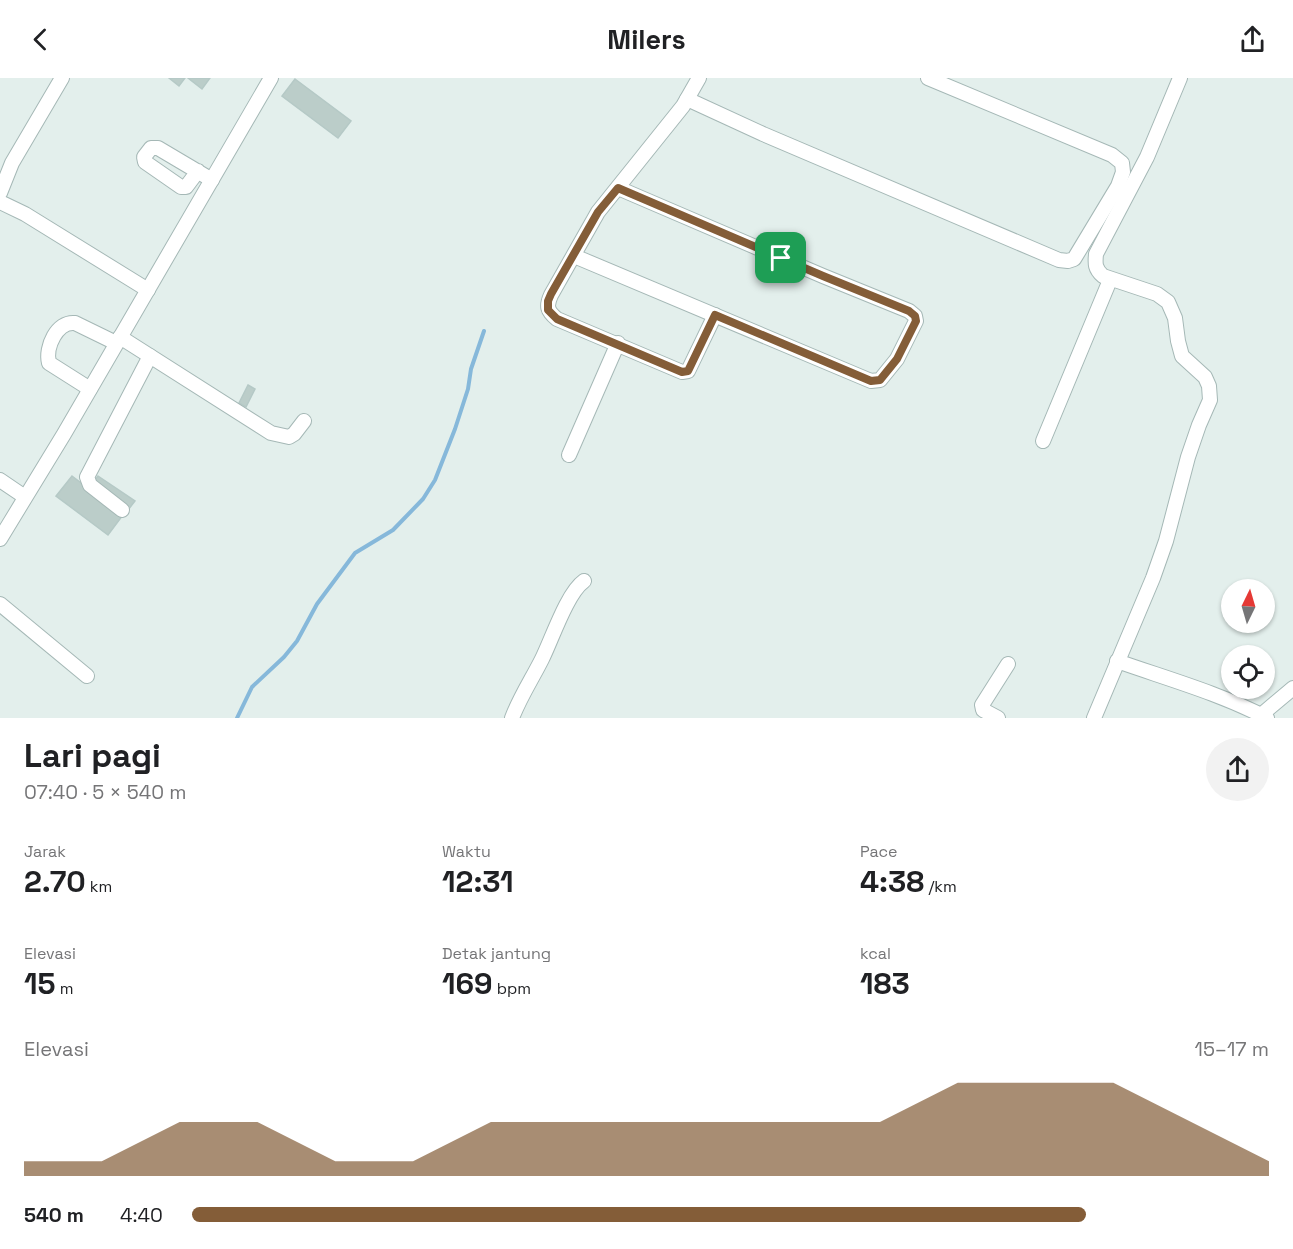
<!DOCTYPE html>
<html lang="id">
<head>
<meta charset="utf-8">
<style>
  body { margin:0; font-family:"Space Grotesk",sans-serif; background:#f2f2f2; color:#202124; height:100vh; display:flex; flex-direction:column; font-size:22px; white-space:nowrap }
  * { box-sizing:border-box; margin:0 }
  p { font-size:20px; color:#757577 }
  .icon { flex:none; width:33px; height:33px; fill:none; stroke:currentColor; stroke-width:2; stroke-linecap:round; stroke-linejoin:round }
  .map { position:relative; height:640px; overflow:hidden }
  .sheet { display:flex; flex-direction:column; background:#fff; flex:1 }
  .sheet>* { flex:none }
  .needle { width:39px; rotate:5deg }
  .buttons { position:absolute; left:1221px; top:501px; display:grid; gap:12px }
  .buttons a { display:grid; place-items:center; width:54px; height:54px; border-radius:50%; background:#fff; box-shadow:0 2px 4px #0004; font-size:30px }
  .pin { position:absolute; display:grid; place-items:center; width:51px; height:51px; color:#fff; margin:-26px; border-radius:12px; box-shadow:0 3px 9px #0006 }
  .round { display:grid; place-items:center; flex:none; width:63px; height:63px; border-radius:32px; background:#f2f2f2 }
  .overview { display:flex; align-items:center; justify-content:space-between; height:102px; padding:0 24px }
  h1 { font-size:33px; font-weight:700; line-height:45px }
  .stats { display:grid; grid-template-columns:repeat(3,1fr); gap:9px; height:102px; padding:6px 24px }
  .stats div { display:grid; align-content:center }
  .stats b { font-size:30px; font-weight:700 }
  .stats small { font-size:16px; font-weight:400 }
  .stats p { font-size:16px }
  .chart { height:168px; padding:12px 24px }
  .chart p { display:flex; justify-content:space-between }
  .chart svg { width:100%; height:108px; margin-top:6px; fill:#845d38; opacity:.7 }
  ul { padding:0 24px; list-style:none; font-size:20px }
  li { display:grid; grid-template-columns:96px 72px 1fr; align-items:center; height:45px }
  li i { height:15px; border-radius:8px; background:#845d38 }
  header { display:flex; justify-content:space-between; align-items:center; height:78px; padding:0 24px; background:#fff; font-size:27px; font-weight:700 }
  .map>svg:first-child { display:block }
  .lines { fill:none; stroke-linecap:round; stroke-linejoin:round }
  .stream { stroke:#86b8da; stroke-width:4 }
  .building { fill:#bbcdc9; stroke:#b5c9c6; stroke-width:1.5 }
  .minor-casing { stroke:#a5b8b6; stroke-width:16 }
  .minor { stroke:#fff; stroke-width:14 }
  .route-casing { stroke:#fff; stroke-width:12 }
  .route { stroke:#845d38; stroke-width:8 }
</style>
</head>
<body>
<header><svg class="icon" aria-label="back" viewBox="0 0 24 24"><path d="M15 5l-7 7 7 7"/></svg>Milers<svg class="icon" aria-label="share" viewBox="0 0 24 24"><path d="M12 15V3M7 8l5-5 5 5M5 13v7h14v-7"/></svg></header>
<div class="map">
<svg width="1293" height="640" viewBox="0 0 1293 640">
  <rect width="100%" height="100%" fill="#e3efec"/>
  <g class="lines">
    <polyline class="stream" points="237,640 252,609 284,579 297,563 317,526 355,475 393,452 423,421 435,402 455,351 468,311 471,291 484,253"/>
  </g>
  <g class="building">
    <polygon points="169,0 185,0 179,8"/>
    <polygon points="188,0 210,0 202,11"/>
    <polygon points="295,1 351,43 338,60 282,18"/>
    <polygon points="248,307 255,311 246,329 239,325"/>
    <polygon points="72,398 123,437 108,457 56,418"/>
    <polygon points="98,398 135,423 128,432 92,406"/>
  </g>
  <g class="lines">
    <g class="minor-casing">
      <g id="minor">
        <path d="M 699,0 L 683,28 L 598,134 L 551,217 C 546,228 547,233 557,241 L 682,294 L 688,293 L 689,291 L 715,237"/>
        <polyline points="687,21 763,56 1059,182 1068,183 1074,181 1118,108 1123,94 1122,85 1112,77 928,0"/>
        <polyline points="198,93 186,109 181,109 145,84 144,79 151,70 158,70 212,102"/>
        <polyline points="0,115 12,85 62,0"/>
        <polyline points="0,124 25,136 148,212"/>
        <polyline points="574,178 871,303 880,302 897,281 916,243 915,238 909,233 823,198 618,110"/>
        <polyline points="120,259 271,355 289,359 294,356 304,343"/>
        <path d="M 90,311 L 49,285 C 45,269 57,243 75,245 L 116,265"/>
        <polyline points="1043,363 1110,202"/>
        <polyline points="569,377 618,265"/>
        <polyline points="0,402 25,419"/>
        <polyline points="122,432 90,407 87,399 150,278"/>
        <polyline points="0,461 64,356 271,0"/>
        <polyline points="0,526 87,598"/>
        <path d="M 1117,583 C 1168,601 1219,615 1267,640"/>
        <polyline points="1261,637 1293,610"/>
        <path d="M 512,640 C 520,619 532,601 542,581 C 552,561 567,515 584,503"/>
        <polyline points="998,640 983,632 982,627 1008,586"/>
        <path d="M 1094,640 L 1153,500 L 1166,463 L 1188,379 L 1199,347 L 1210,322 L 1209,308 L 1205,299 L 1182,278 L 1178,263 L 1175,240 L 1168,224 L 1157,216 L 1103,198 C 1095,191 1095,186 1096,176 L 1147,79 L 1180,0"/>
      </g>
    </g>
    <use href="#minor" class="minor"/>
  </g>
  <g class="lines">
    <g class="route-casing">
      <polygon id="route" points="618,110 823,198 909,233 915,238 916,243 897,281 880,302 871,303 715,237 689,291 688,293 682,294 557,241 548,232 548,223 551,216 598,134"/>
    </g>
    <use href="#route" class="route"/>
  </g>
</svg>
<div class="buttons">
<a><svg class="needle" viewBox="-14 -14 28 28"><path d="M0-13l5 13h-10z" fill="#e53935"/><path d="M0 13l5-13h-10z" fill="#757577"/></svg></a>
<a><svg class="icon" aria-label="locate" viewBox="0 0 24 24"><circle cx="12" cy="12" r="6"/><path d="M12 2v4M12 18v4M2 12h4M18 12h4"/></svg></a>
</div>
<div class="pin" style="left:781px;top:180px;background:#1e9e55"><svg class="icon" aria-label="arrive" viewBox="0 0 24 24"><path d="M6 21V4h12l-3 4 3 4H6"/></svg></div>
</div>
<section class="sheet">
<div class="overview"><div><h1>Lari pagi</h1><p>07:40 · 5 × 540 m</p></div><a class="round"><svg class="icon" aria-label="share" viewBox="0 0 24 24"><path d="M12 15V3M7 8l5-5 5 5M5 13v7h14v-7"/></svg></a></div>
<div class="stats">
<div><p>Jarak</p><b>2.70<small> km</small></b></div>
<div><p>Waktu</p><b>12:31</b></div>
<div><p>Pace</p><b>4:38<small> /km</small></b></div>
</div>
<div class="stats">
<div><p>Elevasi</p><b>15<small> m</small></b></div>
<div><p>Detak jantung</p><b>169<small> bpm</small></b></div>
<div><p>kcal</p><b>183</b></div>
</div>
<div class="chart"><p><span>Elevasi</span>15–17 m</p>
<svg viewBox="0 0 160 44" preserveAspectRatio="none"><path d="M0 44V38L10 38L20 22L30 22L40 38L50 38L60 22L70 22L80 22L90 22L100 22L110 22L120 6L130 6L140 6L150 22L160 38V44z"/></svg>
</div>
<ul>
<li><b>540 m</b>4:40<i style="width:83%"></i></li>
</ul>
</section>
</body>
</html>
